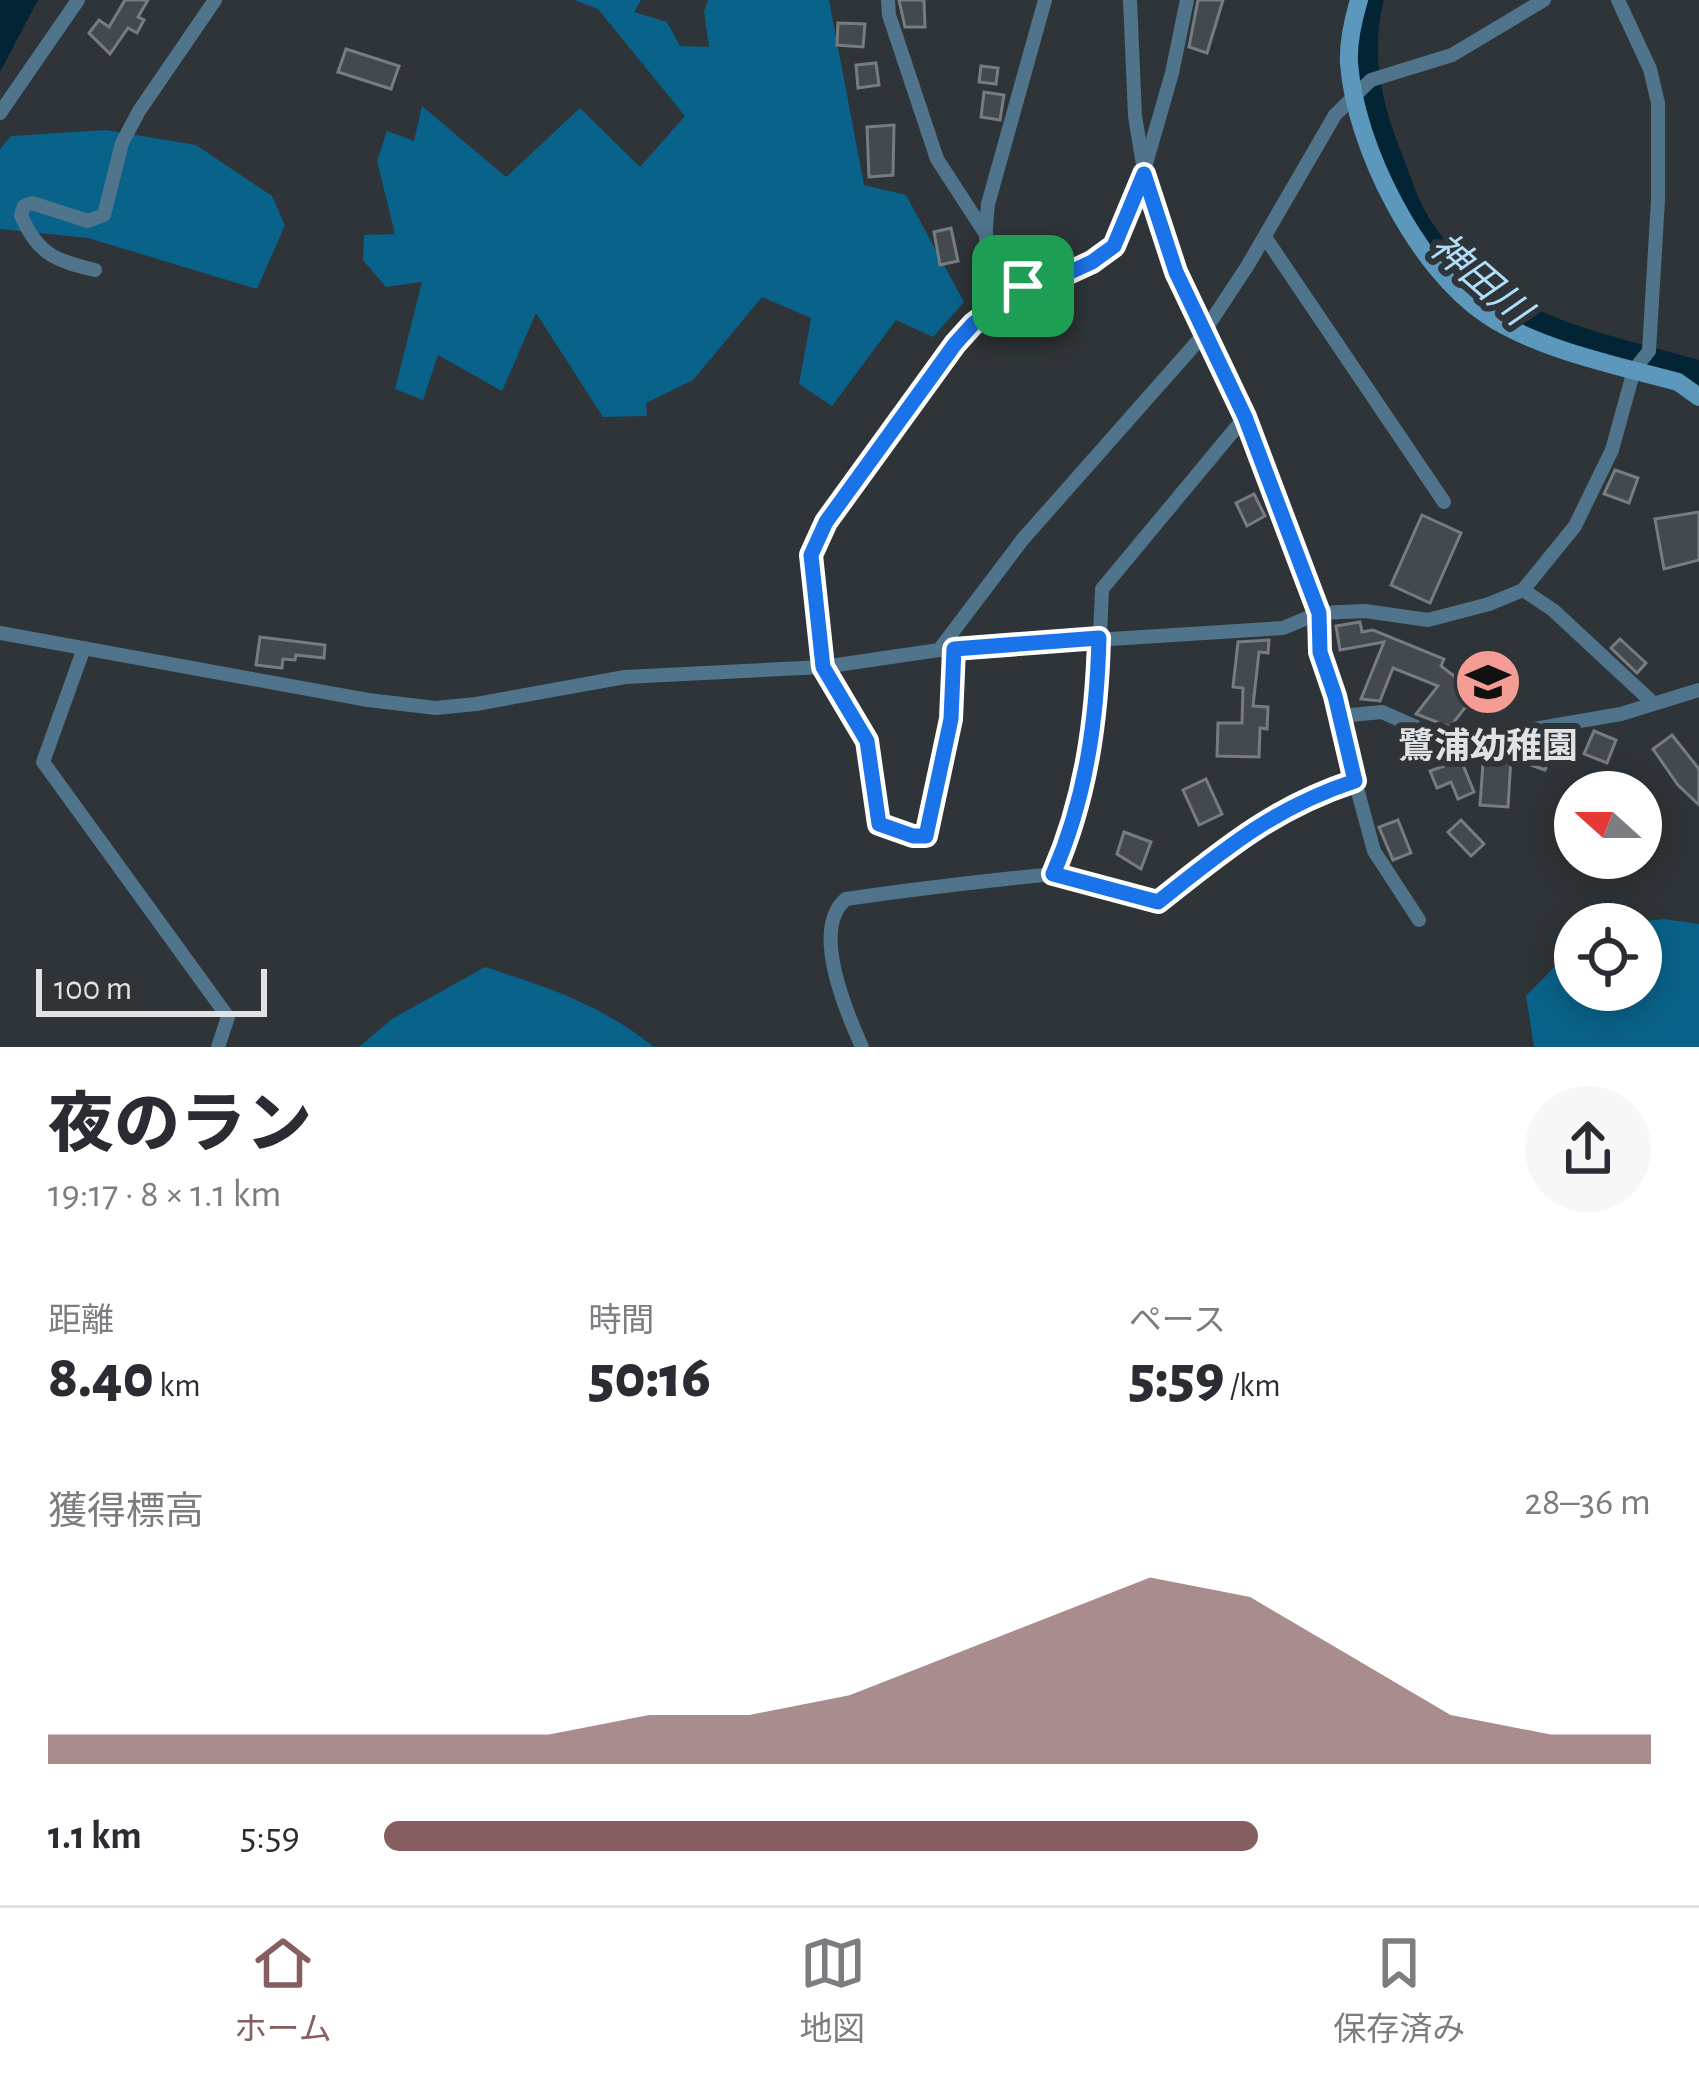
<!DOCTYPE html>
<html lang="ja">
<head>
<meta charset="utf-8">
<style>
  body { margin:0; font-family:"Alegreya Sans","Noto Sans JP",sans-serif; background:#f7f7f7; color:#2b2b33; height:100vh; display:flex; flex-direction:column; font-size:45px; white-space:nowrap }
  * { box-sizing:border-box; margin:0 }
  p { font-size:39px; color:#7c7c81 }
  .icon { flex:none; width:66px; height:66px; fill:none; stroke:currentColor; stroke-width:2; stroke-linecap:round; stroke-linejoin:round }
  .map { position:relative; height:1047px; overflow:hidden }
  .sheet { display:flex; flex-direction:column; background:#fff; flex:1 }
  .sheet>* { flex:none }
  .needle { width:78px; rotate:291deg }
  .fabs { position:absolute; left:1554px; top:771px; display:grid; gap:24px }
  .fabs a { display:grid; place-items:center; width:108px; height:108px; border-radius:50%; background:#fff; box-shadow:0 6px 30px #0003; font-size:60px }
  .scale { position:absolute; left:36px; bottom:30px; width:231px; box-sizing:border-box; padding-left:12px; border:6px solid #dfe3e5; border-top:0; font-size:33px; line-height:42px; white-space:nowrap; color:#dfe3e5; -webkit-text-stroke:9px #2f3438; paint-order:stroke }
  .pin { position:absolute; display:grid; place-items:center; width:102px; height:102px; color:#fff; margin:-51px; border-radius:24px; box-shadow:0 6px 18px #0006 }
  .round { display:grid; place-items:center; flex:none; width:126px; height:126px; border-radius:63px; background:#f7f7f7 }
  .overview { display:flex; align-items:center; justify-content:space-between; height:204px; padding:0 48px }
  h1 { font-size:66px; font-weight:800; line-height:90px }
  .figures { display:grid; grid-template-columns:repeat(3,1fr); gap:18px; height:204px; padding:12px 48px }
  .figures div { display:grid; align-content:center }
  .figures b { font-size:60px; font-weight:800 }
  .figures small { font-size:33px; font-weight:400 }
  .figures p { font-size:33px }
  .chart { height:336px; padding:24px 48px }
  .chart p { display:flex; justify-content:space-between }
  .chart svg { width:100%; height:216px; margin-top:12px; fill:#865e5f; opacity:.7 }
  ul { padding:0 48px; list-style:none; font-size:39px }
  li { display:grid; grid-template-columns:192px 144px 1fr; align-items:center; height:90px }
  li i { height:30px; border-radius:15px; background:#865e5f }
  .tab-bar { display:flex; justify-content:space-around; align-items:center; height:168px; border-top:3px solid #e1e1e2; background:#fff; font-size:33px; color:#7c7c81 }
  .tab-bar a { display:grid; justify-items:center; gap:6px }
  .tab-bar .on { color:#865e5f }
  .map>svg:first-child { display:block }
  .forest { fill:#096289 }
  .water { fill:#032434 }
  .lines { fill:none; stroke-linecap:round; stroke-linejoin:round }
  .river { stroke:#032434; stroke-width:27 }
  .building { fill:#43494d; stroke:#767c80; stroke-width:3 }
  .street { stroke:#4f748b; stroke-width:14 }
  .secondary { stroke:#5b98bc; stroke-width:18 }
  .route-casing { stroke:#fff; stroke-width:24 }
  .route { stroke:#1a73e8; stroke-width:15 }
  .labels { text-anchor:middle; stroke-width:12; stroke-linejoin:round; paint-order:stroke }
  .poi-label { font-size:36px; font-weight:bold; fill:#dfe3e5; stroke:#2f3438 }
  .water-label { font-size:39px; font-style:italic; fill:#b0ddf9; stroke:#2f3438 }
</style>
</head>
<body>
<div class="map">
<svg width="1699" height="1047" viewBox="0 0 1699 1047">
  <rect width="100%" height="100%" fill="#2f3438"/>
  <g class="forest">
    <polygon points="574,0 641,0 634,12 667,22 680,46 709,47 704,11 708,0 829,0 864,185 906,195 964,302 933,337 896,320 832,406 799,384 811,318 762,297 693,380 646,403 647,416 603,417 536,313 502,391 438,355 423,400 395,389 422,282 386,287 363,260 364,235 395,234 377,161 387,131 414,141 422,106 506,177 580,108 640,167 685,116 598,9"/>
    <polygon points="106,130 196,145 272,196 285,225 257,289 88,238 0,229 0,149 11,136"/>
    <polygon points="1664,919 1699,924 1699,1047 1534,1047 1526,996 1569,952 1575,948 1575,990 1641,990 1641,924 1616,924"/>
    <path d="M 485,967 C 550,988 600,1004 654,1047 L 359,1047 L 392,1019 Z"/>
  </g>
  <polygon class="water" points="0,0 38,0 0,72"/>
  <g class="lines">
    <path class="river" d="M 1370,0 C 1357,52 1367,103 1387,153 C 1397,178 1405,206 1420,229 C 1487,328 1592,344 1699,374"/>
  </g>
  <g class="building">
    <polygon points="125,0 148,0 138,17 144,20 137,33 128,28 110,54 89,33 99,20 109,27"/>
    <polygon points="899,0 924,0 925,27 905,27"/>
    <polygon points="1198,0 1223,0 1207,53 1189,47"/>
    <polygon points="838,23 865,24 863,47 837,45"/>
    <polygon points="346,49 399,66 391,89 338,72"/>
    <polygon points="876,63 879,85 858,88 856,65"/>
    <polygon points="981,66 998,68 996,84 979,82"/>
    <polygon points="984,92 1004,95 1000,120 981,117"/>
    <polygon points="894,125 893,175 869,177 867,127"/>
    <polygon points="951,228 958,261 940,265 934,232"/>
    <polygon points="1615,470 1638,478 1629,503 1604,494"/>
    <polygon points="1254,494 1265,516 1247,526 1236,503"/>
    <polygon points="1699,512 1699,560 1664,569 1655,519"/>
    <polygon points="1422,515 1461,533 1430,603 1391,585"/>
    <polygon points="1360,622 1362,632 1373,630 1444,659 1441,666 1467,686 1462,692 1471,700 1450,727 1416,714 1438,686 1393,668 1380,701 1361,699 1384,642 1340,650 1336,626"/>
    <polygon points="260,637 325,645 324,658 296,655 295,660 283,659 282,668 256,665"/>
    <polygon points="1620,639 1646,663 1637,673 1611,648"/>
    <polygon points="1269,640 1268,653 1259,652 1253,706 1268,707 1267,729 1260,728 1259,757 1217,756 1218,723 1242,723 1243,688 1233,687 1238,642"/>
    <polygon points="1594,731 1616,740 1607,763 1584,754"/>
    <polygon points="1672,735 1699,769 1699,805 1678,785 1653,749"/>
    <polygon points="1484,749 1532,750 1550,756 1545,770 1511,758 1508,807 1480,805"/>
    <polygon points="1461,760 1474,792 1458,799 1451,782 1437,788 1430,771"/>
    <polygon points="1206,779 1222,814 1199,825 1183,790"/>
    <polygon points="1398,820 1411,853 1393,860 1379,827"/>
    <polygon points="1461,820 1484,844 1471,856 1448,832"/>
    <polygon points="1124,832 1151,842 1141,869 1117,854"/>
  </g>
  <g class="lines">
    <g class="street">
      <polyline points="888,0 889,15 937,159 985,233"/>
      <path d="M 1045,0 L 988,204 C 983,251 984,264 1027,288 L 1092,262 L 1114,246 L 1143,174 L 1172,73 L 1187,0"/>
      <polyline points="1130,0 1135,116 1148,195 1176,272 1245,417 1319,613 1320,652 1374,851 1419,920"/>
      <polyline points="0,113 78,0"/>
      <polyline points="1265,237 1444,502"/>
      <path d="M 95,270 C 56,261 37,254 21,215 L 24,206 L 32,203 L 88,221 L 104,215 L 122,143 L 139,111 L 215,0"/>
      <polyline points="1523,590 1553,610 1652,702"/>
      <polyline points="0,633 368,700 436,708 476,704 625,677 823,667 939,650 1283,628 1319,613 1365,611 1428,620 1489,604 1523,590 1575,526 1612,450 1634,370 1649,351 1658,200 1658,103 1650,69 1618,0"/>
      <polyline points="84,648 43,762 228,1017 218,1047"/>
      <polyline points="954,649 951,719 926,836 913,836 879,824 867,741 823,667 811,555 826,522 955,344 973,324 1023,286"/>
      <polyline points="939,650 1023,539 1198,341 1248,265 1335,115 1371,80 1452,55 1544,0"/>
      <polyline points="1340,716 1382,712 1441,738 1476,739 1621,714 1699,690"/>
      <path d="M 1053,874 L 1144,901 L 1158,902 C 1225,849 1274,808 1355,780"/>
      <path d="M 862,1047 C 844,1007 811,928 846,899 C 915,889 984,881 1053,874 L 1081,795 L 1097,704 L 1102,589 L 1245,417"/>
    </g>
    <path class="secondary" d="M 1359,0 C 1353,20 1348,43 1349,63 C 1355,146 1417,269 1487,315 C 1537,349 1619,366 1678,382 L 1699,397"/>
  </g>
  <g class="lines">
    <g class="route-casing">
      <path id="route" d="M 1144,174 L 1176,272 L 1245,417 L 1319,613 L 1320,652 L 1335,696 L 1355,781 C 1273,808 1225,849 1158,902 L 1053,874 C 1086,799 1097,719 1099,638 L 954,649 L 951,719 L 926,836 L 913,836 L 879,824 L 867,741 L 823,667 L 811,555 L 826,522 L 955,344 L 973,324 L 1023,286 L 1040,286 L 1092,262 L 1114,246 Z"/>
    </g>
    <use href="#route" class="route"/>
  </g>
  <defs>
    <g id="school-disc" transform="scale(3.45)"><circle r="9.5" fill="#f59c94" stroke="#2f3438"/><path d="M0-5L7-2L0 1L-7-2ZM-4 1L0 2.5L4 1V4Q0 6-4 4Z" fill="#111"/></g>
  </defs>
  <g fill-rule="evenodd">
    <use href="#school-disc" x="1488" y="682"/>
  </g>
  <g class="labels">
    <g class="poi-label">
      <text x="1488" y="758">鷺浦幼稚園</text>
    </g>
    <g class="water-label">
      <text transform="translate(1481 278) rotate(41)" y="14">神田川</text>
    </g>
  </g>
</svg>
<div class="fabs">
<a><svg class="needle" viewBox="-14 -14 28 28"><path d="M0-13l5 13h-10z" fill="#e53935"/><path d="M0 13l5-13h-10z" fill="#7c7c81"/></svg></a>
<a><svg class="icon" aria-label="locate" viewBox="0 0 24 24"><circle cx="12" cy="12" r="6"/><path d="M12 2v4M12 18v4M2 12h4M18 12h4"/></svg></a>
</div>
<div class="scale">100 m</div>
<div class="pin" style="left:1023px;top:286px;background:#1e9e55"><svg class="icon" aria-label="arrive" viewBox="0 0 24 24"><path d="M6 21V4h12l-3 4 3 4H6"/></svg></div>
</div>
<section class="sheet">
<div class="overview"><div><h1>夜のラン</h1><p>19:17 · 8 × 1.1 km</p></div><a class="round"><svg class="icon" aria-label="share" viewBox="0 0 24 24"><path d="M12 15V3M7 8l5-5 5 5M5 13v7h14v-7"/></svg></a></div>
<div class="figures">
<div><p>距離</p><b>8.40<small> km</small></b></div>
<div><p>時間</p><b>50:16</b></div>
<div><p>ペース</p><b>5:59<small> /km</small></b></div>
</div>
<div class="chart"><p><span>獲得標高</span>28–36 m</p>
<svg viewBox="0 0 160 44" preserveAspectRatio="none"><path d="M0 44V38L10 38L20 38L30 38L40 38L50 38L60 34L70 34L80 30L90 22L100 14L110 6L120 10L130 22L140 34L150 38L160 38V44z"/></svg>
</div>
<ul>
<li><b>1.1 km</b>5:59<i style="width:69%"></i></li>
</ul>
</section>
<nav class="tab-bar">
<a class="on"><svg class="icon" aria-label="home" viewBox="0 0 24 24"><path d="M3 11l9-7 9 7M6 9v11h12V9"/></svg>ホーム</a>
<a><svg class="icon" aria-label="map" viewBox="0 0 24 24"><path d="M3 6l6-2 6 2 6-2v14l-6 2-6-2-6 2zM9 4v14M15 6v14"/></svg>地図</a>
<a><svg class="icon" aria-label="saved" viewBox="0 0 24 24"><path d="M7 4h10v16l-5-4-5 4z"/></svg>保存済み</a>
</nav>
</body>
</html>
